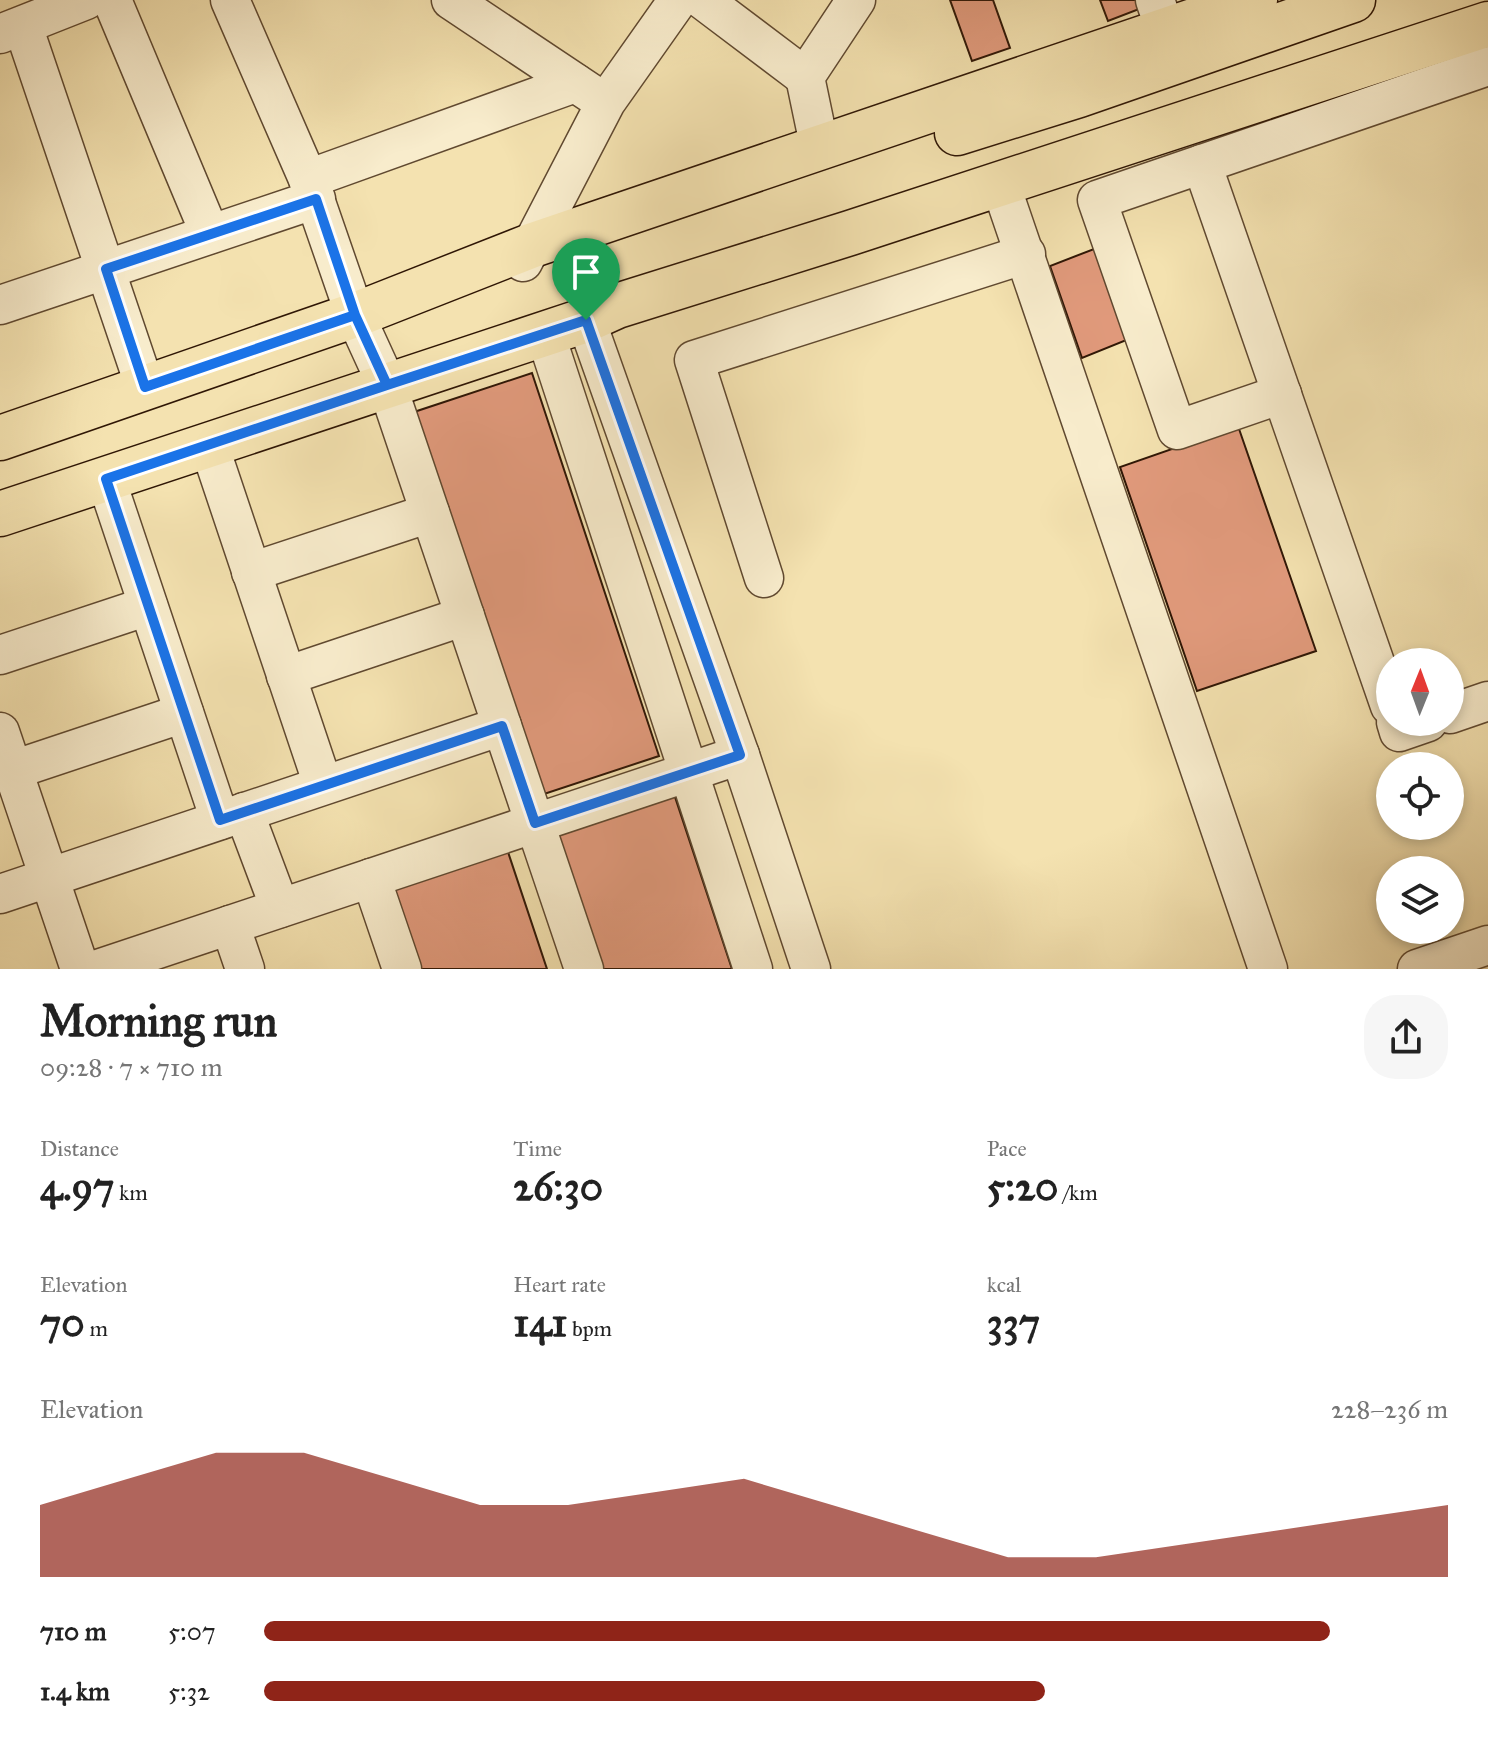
<!DOCTYPE html>
<html lang="en">
<head>
<meta charset="utf-8">
<style>
  body { margin:0; font-family:"IM FELL Great Primer",serif; background:#f6f6f6; color:#222; height:100vh; display:flex; flex-direction:column; font-size:30px; white-space:nowrap }
  * { box-sizing:border-box; margin:0 }
  p { font-size:26px; color:#767676 }
  .icon { flex:none; width:44px; height:44px; fill:none; stroke:currentColor; stroke-width:2; stroke-linecap:round; stroke-linejoin:round }
  .map { position:relative; height:969px; overflow:hidden }
  .sheet { display:flex; flex-direction:column; background:#fff; flex:1 }
  .sheet>* { flex:none }
  .needle { width:52px; rotate:1deg }
  .fabs { position:absolute; left:1376px; top:648px; display:grid; gap:16px }
  .fabs a { display:grid; place-items:center; width:88px; height:88px; border-radius:50%; background:#fff; box-shadow:0 4px 12px #0003; font-size:40px }
  .pin { position:absolute; display:grid; place-items:center; width:68px; height:68px; color:#fff; margin:-82px -34px; border-radius:50% 50% 50% 0; rotate:-45deg; box-shadow:0 0 8px #0007 }
  .pin .icon { rotate:45deg }
  .round { display:grid; place-items:center; flex:none; width:84px; height:84px; border-radius:32px; background:#f6f6f6 }
  .overview { display:flex; align-items:center; justify-content:space-between; height:136px; padding:0 40px }
  h1 { font-size:44px; font-weight:800; line-height:60px }
  .metrics { display:grid; grid-template-columns:repeat(3,1fr); gap:12px; height:136px; padding:8px 40px }
  .metrics div { display:grid; align-content:center }
  .metrics b { font-size:40px; font-weight:800 }
  .metrics small { font-size:22px; font-weight:400 }
  .metrics p { font-size:22px }
  .chart { height:224px; padding:16px 40px }
  .chart p { display:flex; justify-content:space-between }
  .chart svg { width:100%; height:144px; margin-top:8px; fill:#8f2418; opacity:.7 }
  ul { padding:0 40px; list-style:none; font-size:26px }
  li { display:grid; grid-template-columns:128px 96px 1fr; align-items:center; height:60px }
  li i { height:20px; border-radius:10px; background:#8f2418 }
  .map>svg:first-child { display:block }
  .building { fill:#e19a7c; stroke:#2f1605; stroke-width:2 }
  .lines { fill:none; stroke-linecap:round; stroke-linejoin:round }
  .minor-casing { stroke:#604930; stroke-width:41 }
  .major-casing { stroke:#2f1605; stroke-width:47 }
  .minor { stroke:#f8eccc; stroke-width:38 }
  .major { stroke:#f4e2b0; stroke-width:44 }
  .route-casing { stroke:#fff; stroke-width:16 }
  .route { stroke:#1a73e8; stroke-width:10 }
</style>
</head>
<body>
<div class="map">
<svg width="1488" height="969" viewBox="0 0 1488 969">
  <rect width="100%" height="100%" fill="#f4e2b0"/>
  <filter id="stains"><feTurbulence type="fractalNoise" baseFrequency=".0025" numOctaves="4"/><feColorMatrix values="0 0 0 0 .2 0 0 0 0 .09 0 0 0 0 .02 0 0 0 .5 -.17"/></filter>
  <radialGradient id="worn" r=".72"><stop offset=".6" stop-color="#630" stop-opacity="0"/><stop offset="1" stop-color="#630" stop-opacity=".3"/></radialGradient>
  <g class="building">
    <polygon points="950,0 993,0 1010,48 972,61"/>
    <polygon points="1100,0 1144,0 1147,6 1108,21"/>
    <polygon points="1094,249 1129,339 1082,358 1050,266"/>
    <polygon points="532,373 659,756 535,797 408,414"/>
    <polygon points="1238,426 1316,651 1197,691 1120,467"/>
    <polygon points="672,788 732,969 594,969 548,828"/>
    <polygon points="506,846 547,969 410,969 382,886"/>
  </g>
  <g class="lines">
    <g class="minor-casing">
      <g id="minor">
        <polyline points="112,0 210,234"/>
        <polyline points="230,0 308,179 355,315 387,385 584,969"/>
        <polyline points="451,0 592,94"/>
        <polyline points="703,0 805,77"/>
        <polyline points="1155,0 1165,29"/>
        <polyline points="23,26 145,387"/>
        <polyline points="0,34 86,0"/>
        <polyline points="820,149 805,77 856,0"/>
        <polyline points="1202,164 1390,706"/>
        <polyline points="308,179 575,83"/>
        <polyline points="1000,183 1268,969"/>
        <polyline points="523,262 606,102 678,0"/>
        <polyline points="0,305 316,199"/>
        <polyline points="586,320 740,755 811,969"/>
        <polyline points="545,333 753,969"/>
        <polyline points="1282,394 1177,430 1097,200 1488,66"/>
        <polyline points="209,445 323,785"/>
        <polyline points="106,479 220,820"/>
        <polyline points="251,572 430,513"/>
        <polyline points="764,578 694,360 1026,254"/>
        <polyline points="0,655 148,606"/>
        <polyline points="286,676 465,616"/>
        <polyline points="1450,714 1488,701"/>
        <polyline points="1396,722 1399,732 1428,722"/>
        <polyline points="0,732 80,969"/>
        <polyline points="13,770 184,713"/>
        <polyline points="244,812 280,908"/>
        <polyline points="371,878 402,969"/>
        <polyline points="0,894 502,726"/>
        <polyline points="230,925 245,969"/>
        <polyline points="98,969 740,755"/>
        <polyline points="1417,969 1488,945"/>
      </g>
    </g>
    <g class="major-casing">
      <g id="major">
        <polyline points="957,133 1079,95 1353,0"/>
        <polyline points="0,438 355,315 533,245 1255,0"/>
        <polyline points="0,514 586,320 617,306 850,233 1488,24"/>
      </g>
    </g>
    <use href="#minor" class="minor"/>
    <use href="#major" class="major"/>
  </g>
  <g class="lines">
    <g class="route-casing">
      <polyline id="route" points="586,320 387,385 355,315 316,199 106,269 145,387 355,315 387,385 106,479 220,820 502,726 535,823 740,755 586,320"/>
    </g>
    <use href="#route" class="route"/>
  </g>
  <rect width="100%" height="100%" filter="url(#stains)"/>
  <rect width="100%" height="100%" fill="url(#worn)"/>
</svg>
<div class="fabs">
<a><svg class="needle" viewBox="-14 -14 28 28"><path d="M0-13l5 13h-10z" fill="#e53935"/><path d="M0 13l5-13h-10z" fill="#767676"/></svg></a>
<a><svg class="icon" aria-label="locate" viewBox="0 0 24 24"><circle cx="12" cy="12" r="6"/><path d="M12 2v4M12 18v4M2 12h4M18 12h4"/></svg></a>
<a><svg class="icon" aria-label="layers" viewBox="0 0 24 24"><path d="M12 4l9 5-9 5-9-5zM3 14l9 5 9-5"/></svg></a>
</div>
<div class="pin" style="left:586px;top:320px;background:#1e9e55"><svg class="icon" aria-label="arrive" viewBox="0 0 24 24"><path d="M6 21V4h12l-3 4 3 4H6"/></svg></div>
</div>
<section class="sheet">
<div class="overview"><div><h1>Morning run</h1><p>09:28 · 7 × 710 m</p></div><a class="round"><svg class="icon" aria-label="share" viewBox="0 0 24 24"><path d="M12 15V3M7 8l5-5 5 5M5 13v7h14v-7"/></svg></a></div>
<div class="metrics">
<div><p>Distance</p><b>4.97<small> km</small></b></div>
<div><p>Time</p><b>26:30</b></div>
<div><p>Pace</p><b>5:20<small> /km</small></b></div>
</div>
<div class="metrics">
<div><p>Elevation</p><b>70<small> m</small></b></div>
<div><p>Heart rate</p><b>141<small> bpm</small></b></div>
<div><p>kcal</p><b>337</b></div>
</div>
<div class="chart"><p><span>Elevation</span>228–236 m</p>
<svg viewBox="0 0 160 44" preserveAspectRatio="none"><path d="M0 44V22L10 14L20 6L30 6L40 14L50 22L60 22L70 18L80 14L90 22L100 30L110 38L120 38L130 34L140 30L150 26L160 22V44z"/></svg>
</div>
<ul>
<li><b>710 m</b>5:07<i style="width:90%"></i></li>
<li><b>1.4 km</b>5:32<i style="width:66%"></i></li>
</ul>
</section>
</body>
</html>
